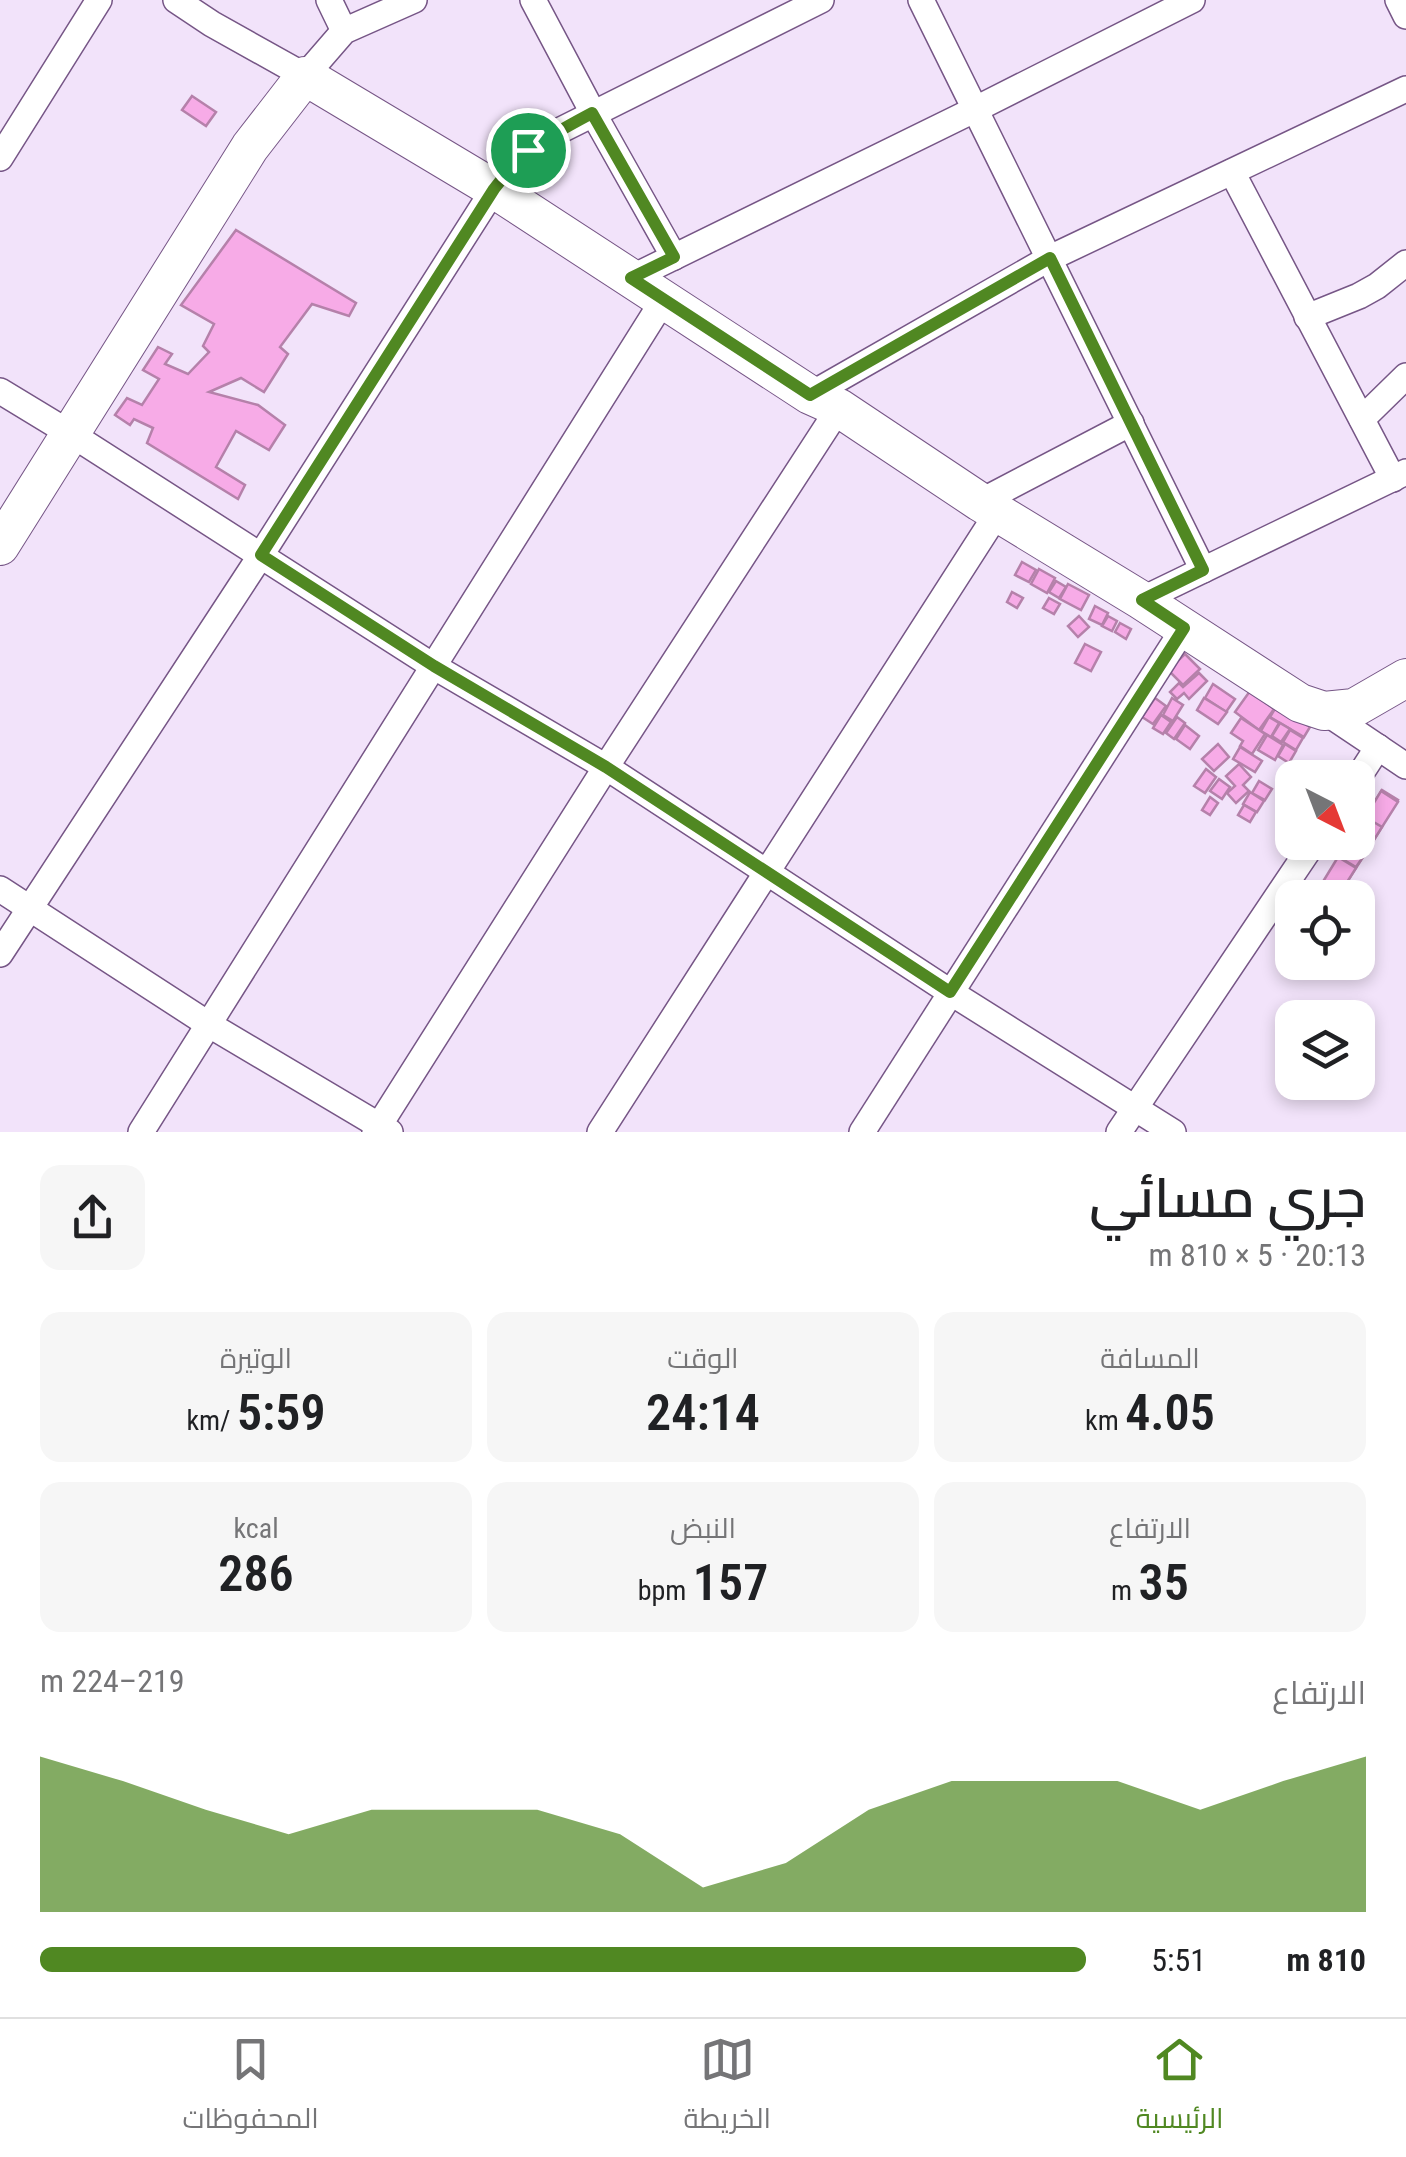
<!DOCTYPE html>
<html lang="ar">
<head>
<meta charset="utf-8">
<style>
  body { margin:0; font-family:"Roboto Condensed",Cairo,sans-serif; background:#f6f6f6; color:#202124; direction:rtl; height:100vh; display:flex; flex-direction:column; font-size:38px; white-space:nowrap }
  * { box-sizing:border-box; margin:0 }
  p { font-size:32px; color:#757577 }
  .icon { flex:none; width:55px; height:55px; fill:none; stroke:currentColor; stroke-width:2; stroke-linecap:round; stroke-linejoin:round }
  .map { position:relative; height:1132px; overflow:hidden; direction:ltr }
  .sheet { display:flex; flex-direction:column; background:#fff; flex:1 }
  .sheet>* { flex:none }
  .needle { width:65px; rotate:138deg }
  .buttons { position:absolute; left:1275px; top:760px; display:grid; gap:20px }
  .buttons a { display:grid; place-items:center; width:100px; height:100px; border-radius:20px; background:#fff; box-shadow:0 5px 15px #0003; font-size:50px }
  .pin { position:absolute; display:grid; place-items:center; width:85px; height:85px; color:#fff; margin:-42px; border:5px solid #fff; border-radius:50%; box-shadow:0 2px 10px #0007 }
  .round { display:grid; place-items:center; flex:none; width:105px; height:105px; border-radius:20px; background:#f6f6f6 }
  .head { display:flex; align-items:center; justify-content:space-between; height:170px; padding:0 40px }
  h1 { font-size:55px; font-weight:600; line-height:75px }
  .stats { display:grid; grid-template-columns:repeat(3,1fr); gap:15px; height:170px; padding:10px 40px }
  .stats div { display:grid; align-content:center; border-radius:20px; background:#f6f6f6; text-align:center }
  .stats b { font-size:50px; font-weight:600 }
  .stats small { font-size:28px; font-weight:400 }
  .stats p { font-size:28px }
  .chart { height:280px; padding:20px 40px }
  .chart p { display:flex; justify-content:space-between }
  .chart svg { width:100%; height:180px; margin-top:10px; fill:#508822; opacity:.7 }
  ul { padding:0 40px; list-style:none; font-size:32px }
  li { display:grid; grid-template-columns:160px 120px 1fr; align-items:center; height:75px }
  li i { height:25px; border-radius:12px; background:#508822 }
  .tab-bar { display:flex; justify-content:space-around; align-items:center; height:140px; border-top:2px solid #e0e0e0; background:#fff; font-size:28px; color:#757577 }
  .tab-bar a { display:grid; justify-items:center; gap:5px }
  .tab-bar .active { color:#508822 }
  .map>svg:first-child { display:block }
  .building { fill:#f7abe7; stroke:#b581aa; stroke-width:2.5 }
  .lines { fill:none; stroke-linecap:round; stroke-linejoin:round }
  .street-casing { stroke:#765686; stroke-width:28 }
  .secondary-casing { stroke:#765686; stroke-width:40 }
  .street { stroke:#fff; stroke-width:25 }
  .secondary { stroke:#fff; stroke-width:38 }
  .route-casing { stroke:#fff; stroke-width:20 }
  .route { stroke:#508822; stroke-width:12 }
</style>
</head>
<body>
<div class="map">
<svg width="1406" height="1132" viewBox="0 0 1406 1132">
  <rect width="100%" height="100%" fill="#f2e3fa"/>
  <g class="building">
    <polygon points="192,96 216,112 206,126 182,110"/>
    <polygon points="236,230 356,303 349,316 312,304 280,347 288,354 264,392 241,378 209,392 258,405 285,425 269,450 236,431 216,467 245,485 238,499 147,443 153,428 134,419 130,425 115,415 127,398 142,405 159,379 143,370 158,347 172,354 165,364 188,374 209,352 203,346 214,324 181,305"/>
    <polygon points="1022,562 1036,570 1029,582 1015,575"/>
    <polygon points="1039,569 1055,578 1047,593 1031,584"/>
    <polygon points="1056,581 1066,587 1059,598 1049,592"/>
    <polygon points="1068,584 1089,595 1081,610 1060,599"/>
    <polygon points="1012,592 1023,598 1017,608 1007,602"/>
    <polygon points="1049,598 1060,604 1054,614 1043,608"/>
    <polygon points="1095,606 1108,613 1102,625 1089,619"/>
    <polygon points="1079,616 1089,627 1078,637 1068,626"/>
    <polygon points="1108,616 1117,621 1112,631 1102,626"/>
    <polygon points="1120,623 1131,629 1126,639 1115,632"/>
    <polygon points="1085,644 1101,652 1091,671 1075,663"/>
    <polygon points="1185,654 1200,669 1183,685 1168,670"/>
    <polygon points="1199,673 1207,681 1189,699 1184,693 1177,699 1170,692 1179,683 1183,687"/>
    <polygon points="1213,684 1235,699 1226,712 1205,698"/>
    <polygon points="1250,691 1274,709 1259,730 1235,712"/>
    <polygon points="1155,698 1166,706 1153,724 1142,717"/>
    <polygon points="1172,698 1183,705 1173,721 1163,715"/>
    <polygon points="1204,698 1227,712 1218,724 1197,710"/>
    <polygon points="1276,707 1310,727 1304,737 1270,717"/>
    <polygon points="1161,715 1171,722 1163,734 1153,728"/>
    <polygon points="1177,717 1185,723 1174,739 1166,733"/>
    <polygon points="1269,717 1279,723 1271,737 1261,731"/>
    <polygon points="1241,718 1265,734 1252,754 1240,746 1243,741 1231,733"/>
    <polygon points="1280,723 1290,729 1281,742 1272,736"/>
    <polygon points="1185,725 1199,736 1190,749 1176,739"/>
    <polygon points="1290,730 1303,738 1296,750 1283,742"/>
    <polygon points="1267,735 1283,745 1275,760 1258,750"/>
    <polygon points="1218,744 1229,757 1214,771 1202,759"/>
    <polygon points="1285,744 1296,751 1289,763 1278,756"/>
    <polygon points="1240,747 1262,761 1255,772 1233,759"/>
    <polygon points="1239,764 1251,777 1243,785 1249,791 1236,803 1227,793 1235,786 1226,776"/>
    <polygon points="1206,769 1216,777 1205,793 1194,786"/>
    <polygon points="1219,779 1230,787 1222,799 1210,791"/>
    <polygon points="1259,781 1272,789 1265,800 1252,793"/>
    <polygon points="1382,790 1398,800 1381,826 1366,816"/>
    <polygon points="1381,791 1398,802 1337,898 1314,898 1349,842 1358,842 1358,829"/>
    <polygon points="1250,792 1264,801 1257,812 1243,804"/>
    <polygon points="1210,797 1218,803 1210,815 1202,810"/>
    <polygon points="1244,805 1256,812 1250,822 1238,815"/>
    <polygon points="1365,817 1382,827 1366,853 1350,842 1358,842 1358,829"/>
    <polygon points="1348,843 1365,854 1356,867 1339,857"/>
    <polygon points="1338,857 1356,868 1337,898 1313,898"/>
  </g>
  <g class="lines">
    <g class="street-casing">
      <g id="street">
        <polyline points="176,0 212,24 305,76 344,31 414,0"/>
        <polyline points="329,0 344,31"/>
        <polyline points="533,0 593,113 674,257"/>
        <polyline points="921,0 1203,570"/>
        <polyline points="1398,0 1406,16"/>
        <polyline points="0,158 99,0"/>
        <polyline points="1232,172 1393,479"/>
        <polyline points="631,278 976,109 1192,0"/>
        <polyline points="1307,317 1359,296 1377,286 1406,263"/>
        <polyline points="0,391 71,434 433,666 606,767 950,992 1173,1132"/>
        <polyline points="810,395 1050,258 1406,89"/>
        <polyline points="1362,419 1406,376"/>
        <polyline points="980,502 1131,423"/>
        <polyline points="1141,600 1406,472"/>
        <polyline points="1324,711 1406,766"/>
        <polyline points="1358,778 1378,747"/>
        <polyline points="0,889 208,1024 390,1132"/>
        <path d="M 0,954 L 261,555 L 494,189 C 510,168 525,152 547,137 L 821,0"/>
        <polyline points="141,1132 664,299"/>
        <polyline points="375,1132 606,767 839,408"/>
        <polyline points="600,1132 998,512"/>
        <polyline points="862,1132 1184,628"/>
        <polyline points="1119,1132 1314,842"/>
      </g>
    </g>
    <g class="secondary-casing">
      <polyline id="secondary" points="0,546 250,147 305,76 494,189 810,395 839,408 980,502 1141,600 1300,703 1324,711 1354,708 1406,678"/>
    </g>
    <use href="#street" class="street"/>
    <use href="#secondary" class="secondary"/>
  </g>
  <g class="lines">
    <g class="route-casing">
      <path id="route" d="M 592,113 L 674,257 L 631,278 L 810,395 L 1050,258 L 1203,570 L 1142,600 L 1184,628 L 950,992 L 606,767 L 434,666 L 261,555 L 494,189 C 525,148 549,136 592,113 Z"/>
    </g>
    <use href="#route" class="route"/>
  </g>
</svg>
<div class="buttons">
<a><svg class="needle" viewBox="-14 -14 28 28"><path d="M0-13l5 13h-10z" fill="#e53935"/><path d="M0 13l5-13h-10z" fill="#757577"/></svg></a>
<a><svg class="icon" aria-label="locate" viewBox="0 0 24 24"><circle cx="12" cy="12" r="6"/><path d="M12 2v4M12 18v4M2 12h4M18 12h4"/></svg></a>
<a><svg class="icon" aria-label="layers" viewBox="0 0 24 24"><path d="M12 4l9 5-9 5-9-5zM3 14l9 5 9-5"/></svg></a>
</div>
<div class="pin" style="left:528px;top:150px;background:#1e9e55"><svg class="icon" aria-label="arrive" viewBox="0 0 24 24"><path d="M6 21V4h12l-3 4 3 4H6"/></svg></div>
</div>
<section class="sheet">
<div class="head"><div><h1>جري مسائي</h1><p>20:13 · 5 × 810 m</p></div><a class="round"><svg class="icon" aria-label="share" viewBox="0 0 24 24"><path d="M12 15V3M7 8l5-5 5 5M5 13v7h14v-7"/></svg></a></div>
<div class="stats">
<div><p>المسافة</p><b>4.05<small> km</small></b></div>
<div><p>الوقت</p><b>24:14</b></div>
<div><p>الوتيرة</p><b>5:59<small> /km</small></b></div>
</div>
<div class="stats">
<div><p>الارتفاع</p><b>35<small> m</small></b></div>
<div><p>النبض</p><b>157<small> bpm</small></b></div>
<div><p>kcal</p><b>286</b></div>
</div>
<div class="chart"><p><span>الارتفاع</span>219–224 m</p>
<svg viewBox="0 0 160 44" preserveAspectRatio="none"><path d="M0 44V6L10 12L20 19L30 25L40 19L50 19L60 19L70 25L80 38L90 32L100 19L110 12L120 12L130 12L140 19L150 12L160 6V44z"/></svg>
</div>
<ul>
<li><b>810 m</b>5:51<i style="width:100%"></i></li>
</ul>
</section>
<nav class="tab-bar">
<a class="active"><svg class="icon" aria-label="home" viewBox="0 0 24 24"><path d="M3 11l9-7 9 7M6 9v11h12V9"/></svg>الرئيسية</a>
<a><svg class="icon" aria-label="map" viewBox="0 0 24 24"><path d="M3 6l6-2 6 2 6-2v14l-6 2-6-2-6 2zM9 4v14M15 6v14"/></svg>الخريطة</a>
<a><svg class="icon" aria-label="saved" viewBox="0 0 24 24"><path d="M7 4h10v16l-5-4-5 4z"/></svg>المحفوظات</a>
</nav>
</body>
</html>
